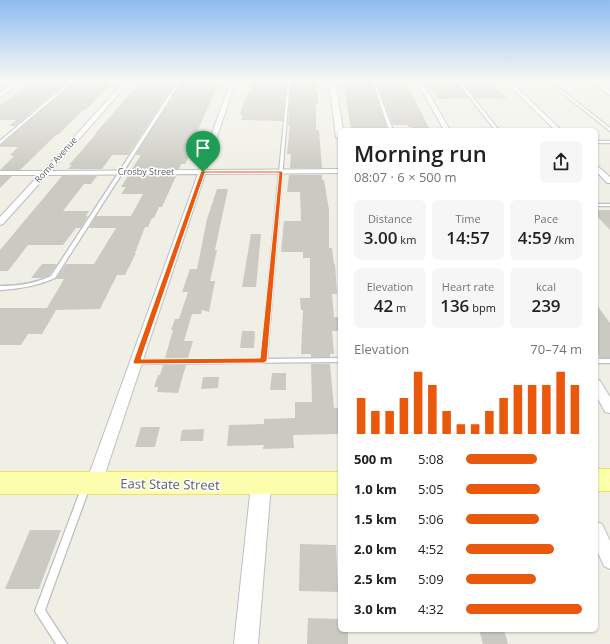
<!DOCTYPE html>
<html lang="en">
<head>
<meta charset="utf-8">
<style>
  body { margin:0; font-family:"Open Sans",sans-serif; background:#f6f6f6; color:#202124; height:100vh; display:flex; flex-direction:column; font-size:15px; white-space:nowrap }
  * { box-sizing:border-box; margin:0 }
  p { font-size:13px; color:#757577 }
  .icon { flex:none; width:22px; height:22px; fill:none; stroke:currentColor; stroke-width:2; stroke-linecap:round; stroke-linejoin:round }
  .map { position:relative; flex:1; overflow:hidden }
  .details { position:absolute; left:338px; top:128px; width:260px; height:504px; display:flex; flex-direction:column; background:#fff; border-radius:6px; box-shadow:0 1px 3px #0004 }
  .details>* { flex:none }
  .pin { position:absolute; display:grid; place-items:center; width:34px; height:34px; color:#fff; margin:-41px -17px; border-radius:50% 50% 50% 0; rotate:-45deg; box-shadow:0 0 4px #0007 }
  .pin .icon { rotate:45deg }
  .round { display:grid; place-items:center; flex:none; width:42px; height:42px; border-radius:6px; background:#f6f6f6 }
  .head { display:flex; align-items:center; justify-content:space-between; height:68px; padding:0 16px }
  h1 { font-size:22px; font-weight:600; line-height:30px }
  .figures { display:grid; grid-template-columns:repeat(3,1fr); gap:6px; height:68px; padding:4px 16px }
  .figures div { display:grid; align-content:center; border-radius:6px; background:#f6f6f6; text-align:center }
  .figures b { font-size:17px; font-weight:600 }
  .figures small { font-size:11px; font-weight:400 }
  .figures p { font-size:11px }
  .chart { height:112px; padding:8px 16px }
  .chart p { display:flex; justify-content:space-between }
  .chart svg { width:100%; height:72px; margin-top:4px; stroke:#ea580c; stroke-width:6 }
  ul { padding:0 16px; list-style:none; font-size:13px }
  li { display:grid; grid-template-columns:64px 48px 1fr; align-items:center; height:30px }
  li i { height:10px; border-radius:5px; background:#ea580c }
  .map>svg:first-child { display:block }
  .building { fill:#cbcac2 }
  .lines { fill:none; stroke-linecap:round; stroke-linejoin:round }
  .service-casing { stroke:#bdbec4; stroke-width:2.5 }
  .minor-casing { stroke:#bdbec4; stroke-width:2 }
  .tertiary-casing { stroke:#bdbec4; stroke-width:2 }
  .primary-casing { stroke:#f0e25f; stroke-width:2 }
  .service { fill:#fff; fill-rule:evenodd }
  .minor { fill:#fff; fill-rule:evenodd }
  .tertiary { fill:#fff; fill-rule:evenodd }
  .primary { fill:#fcfead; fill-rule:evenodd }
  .route { fill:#ea580c; stroke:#fff; fill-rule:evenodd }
  .labels { text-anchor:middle; stroke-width:3; stroke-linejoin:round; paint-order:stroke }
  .far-street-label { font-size:9px; fill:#5e6066; stroke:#fff }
  .near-street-label { font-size:13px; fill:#5e6066; stroke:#fff }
</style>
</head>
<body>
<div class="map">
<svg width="610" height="644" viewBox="0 0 610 644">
  <rect width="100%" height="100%" fill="#f0efe6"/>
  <g class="building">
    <polygon points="144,80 177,80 128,155 112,155 102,169 68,169 72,165 69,165 96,134 95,134 126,98"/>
    <polygon points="183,80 218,80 216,83 219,83 192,143 196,143 185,164 181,164 179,169 132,169 141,155 135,155"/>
    <polygon points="276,80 286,80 283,121 241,120 243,115 240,115 243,105 248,92 251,92 253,82"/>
    <polygon points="291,80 315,80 316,92 318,92 318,104 316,104 316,130 319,130 322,168 290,168 291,154 287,154 290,125 288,125"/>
    <polygon points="343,80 371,80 386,125 386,130 351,130"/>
    <polygon points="376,80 405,80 430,130 414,130 412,127 408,127 407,125 393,125"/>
    <polygon points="426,80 456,82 468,98 439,99"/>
    <polygon points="471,80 489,80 507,99 475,98 463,82 473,82"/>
    <polygon points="34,81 68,81 15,126 9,126 16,120 0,120 0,105"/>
    <polygon points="76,81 113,81 86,110 83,110 58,135 56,135 20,170 0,170 14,156 10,155 18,147 0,147 0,145"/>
    <polygon points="289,175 322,175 322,180 324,180 329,210 329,248 332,248 334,264 335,264 337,294 332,294 334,317 338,317 338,331 332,331 334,354 330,354 330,357 311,357 311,354 301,354 303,310 301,310 300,298 310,298 310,258 303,258 303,252 281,252 284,221 301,221 300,192 287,192"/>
    <polygon points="0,176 12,176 0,188"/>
    <polygon points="62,176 97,176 91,184 84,184 63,211 89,211 86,216 88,216 81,228 76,228 63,245 28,245 8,271 0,271 0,250"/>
    <polygon points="128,176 176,176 162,207 159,207 154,218 152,218 148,227 145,227 135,253 136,253 125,275 117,275 100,309 56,310 42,334 28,334 21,345 0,345 0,308 47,308 64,279 56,279 66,264 94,264 116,228 89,228 96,216 131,216 143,194 121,194 126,187 121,187"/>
    <polygon points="217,189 228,189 215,250 217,250 210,281 215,281 209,312 202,310 201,314 192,314 184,341 193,341 188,358 165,358 173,330 171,330 175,319 179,319 188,292 182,292 190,269 197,269 207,219"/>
    <polygon points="596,210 610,210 610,230 596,215"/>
    <polygon points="251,234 261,234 256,287 242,287"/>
    <polygon points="42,264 57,264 50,275 41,278 31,278"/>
    <polygon points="596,304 610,323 610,358 600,358 596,352"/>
    <polygon points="242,331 255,331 254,348 240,348"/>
    <polygon points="311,364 330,364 334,408 340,408 339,434 293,435 294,448 263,449 264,445 227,446 229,425 264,424 264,419 295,418 295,402 312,402"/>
    <polygon points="163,365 186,365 178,393 157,392 158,387 154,387 158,375 160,375"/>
    <polygon points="272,373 286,373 286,390 270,390"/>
    <polygon points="203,377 219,377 218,388 201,389"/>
    <polygon points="141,427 160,427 155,447 135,447"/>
    <polygon points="204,429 203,441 180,441 182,430"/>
    <polygon points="30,530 61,530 39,589 5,589"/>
    <polygon points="300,544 336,545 338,592 299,591"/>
    <polygon points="308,618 340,619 340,630 348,630 348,644 307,644"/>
    <polygon points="479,630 504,630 508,644 483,644"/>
  </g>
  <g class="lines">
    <g class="service-casing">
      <g id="service">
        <polygon points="72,80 75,80 0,144 0,141"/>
        <path d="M 179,80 L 182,80 L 55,278 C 37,286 19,289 0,290 L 0,286 C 18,286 34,284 51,276 Z"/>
        <polygon points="288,80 290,80 267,359 340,358 340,362 134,364 133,362 134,360 136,360 261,359"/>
        <polygon points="372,80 374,80 393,130 389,130"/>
        <polygon points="456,80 459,80 499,130 495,130"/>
        <polygon points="546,80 549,80 610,128 610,131"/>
        <rect x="596" y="141" width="14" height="2"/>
        <rect x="596" y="204" width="14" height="2"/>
        <rect x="596" y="359" width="14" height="4"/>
        <polygon points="85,485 88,487 89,489 45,610 67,644 56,644 35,611 81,489 82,487"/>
      </g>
    </g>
    <g class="minor-casing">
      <g id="minor">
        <polygon points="18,80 24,80 0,97 0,93"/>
        <polygon points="126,80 131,80 51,171 199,170 231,80 236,80 206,170 340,169 340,173 205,174 102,483 99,488 94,490 89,488 86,483 198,174 47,175 3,224 0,225 0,217 39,175 0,175 0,171 43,171"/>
        <polygon points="416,80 421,80 450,130 444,130"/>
        <polygon points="504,80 509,80 561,130 555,130"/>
        <polygon points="589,80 595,80 610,91 610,95"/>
        <polygon points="596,165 610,177 610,183 607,183 596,171"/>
        <polygon points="596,379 600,381 610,397 610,413 605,412 596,395"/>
        <polygon points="596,522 602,524 610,541 610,569 604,566 596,548"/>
      </g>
    </g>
    <g class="tertiary-casing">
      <g id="tertiary">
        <polygon points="329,80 335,80 343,130 340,130 340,139 336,137"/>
        <polygon points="261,476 268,479 271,485 258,644 234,644 251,485 254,479"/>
      </g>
    </g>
    <g class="primary-casing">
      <g id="primary">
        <rect x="596" y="469" width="14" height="22"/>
        <rect x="0" y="472" width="340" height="22"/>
      </g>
    </g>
    <use href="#service" class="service"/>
    <use href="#minor" class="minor"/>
    <use href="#tertiary" class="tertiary"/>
    <use href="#primary" class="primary"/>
  </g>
  <linearGradient id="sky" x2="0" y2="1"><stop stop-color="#8ebcf1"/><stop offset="0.47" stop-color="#f8f8f4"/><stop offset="1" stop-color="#f8f8f4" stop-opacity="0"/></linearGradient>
  <rect width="610" height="171" fill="url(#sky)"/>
  <path class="route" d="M 201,171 L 281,171 L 283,172 L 267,361 L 264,363 L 134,364 L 133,362 ZM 205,173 L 279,173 L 260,358 L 141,359 Z"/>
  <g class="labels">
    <g class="far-street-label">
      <text transform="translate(56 160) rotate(-48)" y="3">Rome Avenue</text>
      <text x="146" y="175">Crosby Street</text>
    </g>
    <g class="near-street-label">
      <text transform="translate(170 484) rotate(1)" y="5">East State Street</text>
    </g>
  </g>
</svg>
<div class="pin" style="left:203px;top:172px;background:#1e9e55"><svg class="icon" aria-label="arrive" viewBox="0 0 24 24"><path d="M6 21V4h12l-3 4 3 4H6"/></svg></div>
<section class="details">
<div class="head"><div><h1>Morning run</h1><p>08:07 · 6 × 500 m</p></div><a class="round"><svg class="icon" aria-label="share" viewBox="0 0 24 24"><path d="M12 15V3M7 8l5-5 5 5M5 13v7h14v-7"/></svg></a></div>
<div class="figures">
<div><p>Distance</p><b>3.00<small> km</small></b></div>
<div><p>Time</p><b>14:57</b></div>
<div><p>Pace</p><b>4:59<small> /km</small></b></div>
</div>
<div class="figures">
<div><p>Elevation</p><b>42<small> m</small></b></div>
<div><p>Heart rate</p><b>136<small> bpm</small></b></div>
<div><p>kcal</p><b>239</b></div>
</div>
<div class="chart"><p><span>Elevation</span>70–74 m</p>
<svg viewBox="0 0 160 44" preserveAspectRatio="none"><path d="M5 44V22M15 44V30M25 44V30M35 44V22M45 44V6M55 44V14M65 44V30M75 44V38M85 44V38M95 44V30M105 44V22M115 44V14M125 44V14M135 44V14M145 44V6M155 44V14"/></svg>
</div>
<ul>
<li><b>500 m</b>5:08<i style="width:61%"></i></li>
<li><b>1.0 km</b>5:05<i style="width:64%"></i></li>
<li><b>1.5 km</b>5:06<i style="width:63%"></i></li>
<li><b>2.0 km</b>4:52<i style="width:76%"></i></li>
<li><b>2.5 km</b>5:09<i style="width:60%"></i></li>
<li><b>3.0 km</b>4:32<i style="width:100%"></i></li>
</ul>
</section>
</div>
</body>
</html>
